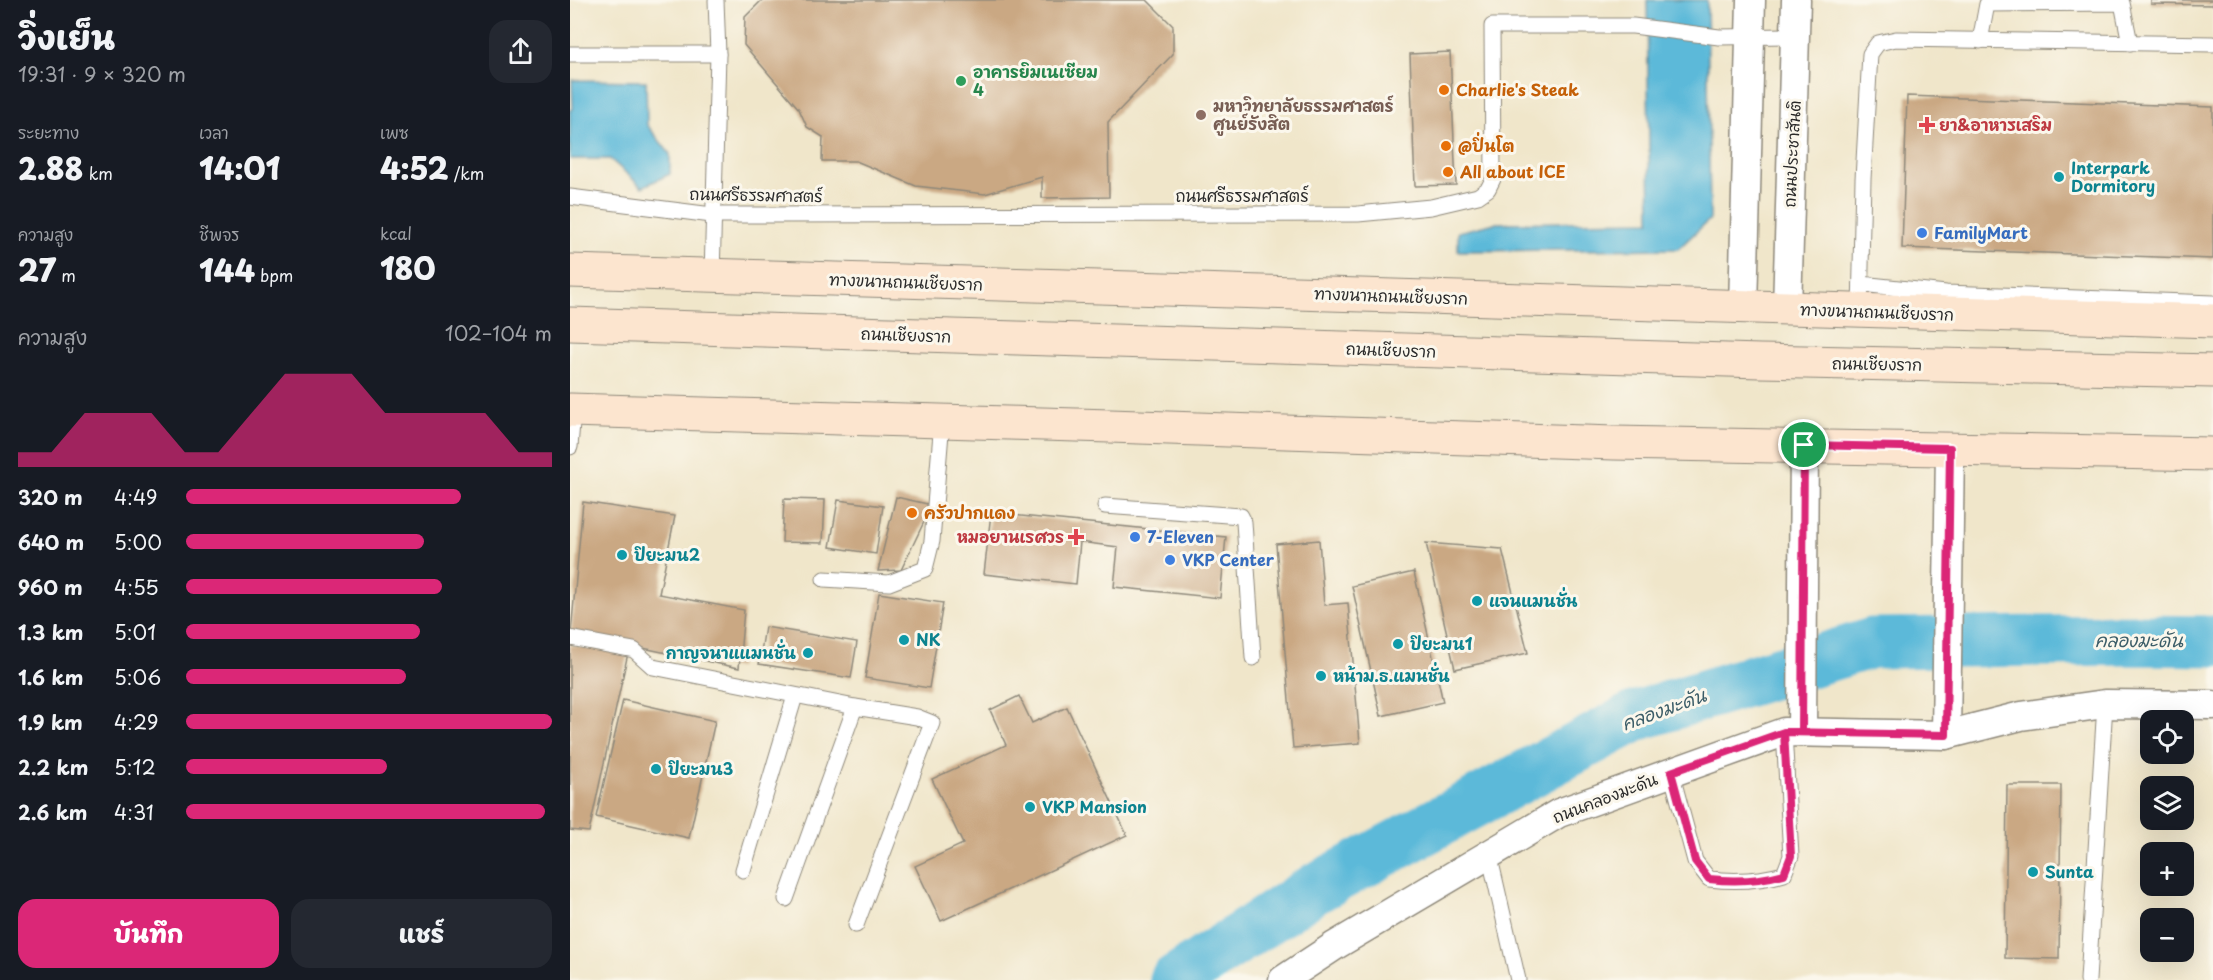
<!DOCTYPE html>
<html lang="th">
<head>
<meta charset="utf-8">
<style>
  body { margin:0; font-family:"Playpen Sans","Playpen Sans Thai",sans-serif; background:#242831; color:#f1f3f6; height:100vh; display:flex; flex-direction:column; font-size:22px; white-space:nowrap }
  * { box-sizing:border-box; margin:0 }
  p { font-size:20px; color:#9ea1a6 }
  .icon { flex:none; width:33px; height:33px; fill:none; stroke:currentColor; stroke-width:2; stroke-linecap:round; stroke-linejoin:round }
  .map { position:relative; flex:1; overflow:hidden }
  .panel { display:flex; flex-direction:column; background:#171b24; width:570px }
  .panel>* { flex:none }
  .controls { position:absolute; left:1570px; top:710px; display:grid; gap:12px }
  .controls a { display:grid; place-items:center; width:54px; height:54px; border-radius:12px; background:#171b24; box-shadow:0 6px 24px #0002; font-size:30px }
  .pin { position:absolute; display:grid; place-items:center; width:51px; height:51px; color:#fff; margin:-26px; border:3px solid #fff; border-radius:50%; box-shadow:0 2px 6px #0007 }
  .round { display:grid; place-items:center; flex:none; width:63px; height:63px; border-radius:18px; background:#242831 }
  .summary { display:flex; align-items:center; justify-content:space-between; height:102px; padding:0 18px }
  h1 { font-size:33px; font-weight:800; line-height:45px }
  .metrics { display:grid; grid-template-columns:repeat(3,1fr); gap:9px; height:102px; padding:6px 18px }
  .metrics div { display:grid; align-content:center }
  .metrics b { font-size:30px; font-weight:800 }
  .metrics small { font-size:16px; font-weight:400 }
  .metrics p { font-size:16px }
  .chart { height:168px; padding:12px 18px }
  .chart p { display:flex; justify-content:space-between }
  .chart svg { width:100%; height:108px; margin-top:6px; fill:#db2777; opacity:.7 }
  .primary-button { display:flex; gap:12px; margin-top:auto; padding:12px 18px }
  .primary-button a { flex:1; height:69px; border-radius:18px; background:#db2777; color:#fff; font-size:24px; font-weight:800; line-height:69px; text-align:center }
  .primary-button a+a { background:#242831; color:#f1f3f6 }
  ul { padding:0 18px; list-style:none; font-size:20px }
  li { display:grid; grid-template-columns:96px 72px 1fr; align-items:center; height:45px }
  li i { height:15px; border-radius:8px; background:#db2777 }
  main { display:flex; flex:1; min-height:0 }
  .map>svg:first-child { display:block }
  .water { fill:#5bb9d9; stroke:#437282; stroke-width:1.5 }
  .lines { fill:none; stroke-linecap:round; stroke-linejoin:round }
  .river { stroke:#5bb9d9; stroke-width:51 }
  .building { fill:#caa883 }
  .lane-casing { stroke:#8e887a; stroke-width:17 }
  .street-casing { stroke:#8e887a; stroke-width:31 }
  .secondary-casing { stroke:#8e887a; stroke-width:35 }
  .lane { stroke:#fff; stroke-width:15 }
  .street { stroke:#fff; stroke-width:28 }
  .secondary { stroke:#fce5cf; stroke-width:33 }
  .route-casing { stroke:#fff; stroke-width:12 }
  .route { stroke:#db2777; stroke-width:8 }
  .leisure-dot { fill:#2e9e5b; stroke:#fbf7ec; stroke-width:2 }
  .food-dot { fill:#e8710a; stroke:#fbf7ec; stroke-width:2 }
  .education-dot { fill:#8d6e63; stroke:#fbf7ec; stroke-width:2 }
  .health-dot { fill:#e0444e; stroke:#fbf7ec; stroke-width:2 }
  .culture-dot { fill:#0f9aa8; stroke:#fbf7ec; stroke-width:2 }
  .shop-dot { fill:#3f7fe0; stroke:#fbf7ec; stroke-width:2 }
  .labels { text-anchor:middle; stroke-width:6; stroke-linejoin:round; paint-order:stroke }
  .leisure-label { font-size:16px; font-weight:bold; fill:#27864d; stroke:#fbf7ec; text-anchor:start }
  .food-label { font-size:16px; font-weight:bold; fill:#c56008; stroke:#fbf7ec; text-anchor:start }
  .education-label { font-size:16px; font-weight:bold; fill:#785e54; stroke:#fbf7ec; text-anchor:start }
  .health-label { font-size:16px; font-weight:bold; fill:#be3a42; stroke:#fbf7ec; text-anchor:start }
  .street-label { font-size:16px; fill:#2b2b2b; stroke:#fbf7ec }
  .culture-label { font-size:16px; font-weight:bold; fill:#0d838f; stroke:#fbf7ec; text-anchor:start }
  .shop-label { font-size:16px; font-weight:bold; fill:#366cbe; stroke:#fbf7ec; text-anchor:start }
  .water-label { font-size:18px; font-style:italic; fill:#3c5d68; stroke:#fbf7ec }
</style>
</head>
<body>
<main>
<section class="panel">
<div class="summary"><div><h1>วิ่งเย็น</h1><p>19:31 · 9 × 320 m</p></div><a class="round"><svg class="icon" aria-label="share" viewBox="0 0 24 24"><path d="M12 15V3M7 8l5-5 5 5M5 13v7h14v-7"/></svg></a></div>
<div class="metrics">
<div><p>ระยะทาง</p><b>2.88<small> km</small></b></div>
<div><p>เวลา</p><b>14:01</b></div>
<div><p>เพซ</p><b>4:52<small> /km</small></b></div>
</div>
<div class="metrics">
<div><p>ความสูง</p><b>27<small> m</small></b></div>
<div><p>ชีพจร</p><b>144<small> bpm</small></b></div>
<div><p>kcal</p><b>180</b></div>
</div>
<div class="chart"><p><span>ความสูง</span>102–104 m</p>
<svg viewBox="0 0 160 44" preserveAspectRatio="none"><path d="M0 44V38L10 38L20 22L30 22L40 22L50 38L60 38L70 22L80 6L90 6L100 6L110 22L120 22L130 22L140 22L150 38L160 38V44z"/></svg>
</div>
<ul>
<li><b>320 m</b>4:49<i style="width:75%"></i></li>
<li><b>640 m</b>5:00<i style="width:65%"></i></li>
<li><b>960 m</b>4:55<i style="width:70%"></i></li>
<li><b>1.3 km</b>5:01<i style="width:64%"></i></li>
<li><b>1.6 km</b>5:06<i style="width:60%"></i></li>
<li><b>1.9 km</b>4:29<i style="width:100%"></i></li>
<li><b>2.2 km</b>5:12<i style="width:55%"></i></li>
<li><b>2.6 km</b>4:31<i style="width:98%"></i></li>
</ul>
<div class="primary-button"><a>บันทึก</a><a>แชร์</a></div>
</section>
<div class="map">
<svg width="1643" height="980" viewBox="0 0 1643 980">
  <rect width="100%" height="100%" fill="#fbf7ec"/>
  <filter id="ink" filterUnits="userSpaceOnUse"><feTurbulence type="fractalNoise" baseFrequency=".0167" numOctaves="2"/><feDisplacementMap in="SourceGraphic" scale="12" xChannelSelector="R" yChannelSelector="G"/><feConvolveMatrix kernelMatrix="1 2 1 2 8 2 1 2 1" color-interpolation-filters="sRGB"/></filter>
  <filter id="wash" filterUnits="userSpaceOnUse"><feTurbulence type="fractalNoise" baseFrequency=".008" numOctaves="4" result="noise"/><feDisplacementMap in="SourceGraphic" scale="24" xChannelSelector="R" yChannelSelector="G"/><feGaussianBlur stdDeviation="1.35" result="paint"/><feColorMatrix in="noise" values="0 0 0 0 0 0 0 0 0 0 0 0 0 0 0 0 0 1.4 0 .05"/><feComposite in="paint" operator="in"/></filter>
  <g filter="url(#wash)">
    <rect width="100%" height="100%" fill="#f0e6ca"/>
    <g class="water">
      <polygon points="1077,0 1137,0 1140,219 1108,249 888,251 888,232 925,223 1080,221"/>
      <polygon points="2,80 76,81 77,125 100,154 100,174 72,187 40,159 0,159 0,110 3,109"/>
    </g>
    <g class="lines">
      <polyline class="river" points="605,980 746,888 1066,716 1302,643 1566,640 1643,641"/>
    </g>
    <g id="blocks">
      <g class="building">
        <polygon points="192,0 577,0 603,26 603,54 538,122 539,197 472,198 472,177 415,194 346,186 286,161 252,161 253,137 237,127 229,109 174,45 175,17"/>
        <polygon points="1581,0 1643,0 1643,5 1581,4"/>
        <polygon points="880,52 886,185 845,186 840,54"/>
        <polygon points="1337,96 1643,107 1643,259 1332,248"/>
        <polygon points="326,497 362,505 331,570 308,571"/>
        <polygon points="214,499 255,500 253,543 212,542"/>
        <polygon points="268,500 313,506 306,554 260,547"/>
        <polygon points="13,502 105,516 89,594 174,610 169,668 1,633"/>
        <polygon points="421,513 656,537 650,598 544,587 548,547 510,542 506,584 414,574"/>
        <polygon points="749,540 754,605 778,603 790,743 723,748 706,544"/>
        <polygon points="856,543 932,549 958,653 885,669"/>
        <polygon points="844,572 873,702 811,716 782,586"/>
        <polygon points="309,593 373,603 359,688 295,678"/>
        <polygon points="195,627 287,642 281,678 189,664"/>
        <polygon points="0,645 58,653 19,832 0,830"/>
        <polygon points="449,696 462,723 497,707 557,835 371,921 345,866 393,844 362,779 436,745 420,710"/>
        <polygon points="53,700 145,721 119,838 26,817"/>
        <polygon points="1437,785 1491,785 1489,959 1435,958"/>
      </g>
    </g>
  </g>
  <g filter="url(#ink)">
    <use href="#blocks" fill-opacity="0" stroke="#8e887a" stroke-width="1.5"/>
    <g class="lines">
      <g class="lane-casing">
        <g id="lane">
          <polyline points="1410,41 1417,4 1552,3 1560,43"/>
          <polyline points="0,54 148,54"/>
          <polyline points="0,197 142,215 788,214 861,207 908,196 918,189 923,179 922,26 1063,26 1149,37 1225,36"/>
          <polyline points="142,276 148,54 146,0"/>
          <polyline points="1291,284 1376,293 1643,303"/>
          <polyline points="1290,311 1293,179 1300,54 1308,43 1326,39 1643,44"/>
          <polyline points="0,447 3,411"/>
          <polyline points="535,506 671,516 674,522 683,658"/>
          <polyline points="254,579 319,583 355,569 362,541 372,421"/>
          <polyline points="0,638 64,650 83,667 285,707 347,717 362,723 286,925"/>
          <path d="M 1101,772 L 1125,861 L 1139,879 C 1165,882 1189,881 1214,874 L 1221,856 L 1214,732"/>
          <polyline points="919,854 948,980"/>
          <polyline points="173,870 225,696"/>
          <polyline points="216,899 285,707"/>
          <polyline points="1518,980 1535,704"/>
        </g>
      </g>
      <g class="street-casing">
        <g id="street">
          <polyline points="1173,308 1181,0"/>
          <polyline points="1217,309 1226,0"/>
          <polyline points="1232,732 1234,445"/>
          <polyline points="1376,735 1380,448"/>
          <polyline points="713,980 766,945 989,813 1214,732 1376,735 1451,716 1535,704 1643,705"/>
        </g>
      </g>
      <g class="secondary-casing">
        <g id="secondary">
          <polyline points="0,271 1643,321"/>
          <polyline points="0,324 1190,361 1643,371"/>
          <polyline points="0,410 540,426 1044,443 1643,454"/>
        </g>
      </g>
      <use href="#lane" class="lane"/>
      <use href="#street" class="street"/>
      <use href="#secondary" class="secondary"/>
    </g>
  </g>
  <g class="lines" filter="url(#ink)">
    <g class="route-casing">
      <path id="route" d="M 1234,445 L 1232,732 L 1214,732 L 1221,856 L 1214,874 C 1189,881 1165,882 1139,879 L 1125,861 L 1101,772 L 1214,732 L 1376,735 L 1380,448 L 1234,445"/>
    </g>
    <use href="#route" class="route"/>
  </g>
  <circle class="leisure-dot" cx="391" cy="81" r="6"/>
  <g class="food-dot">
    <circle cx="874" cy="90" r="6"/>
    <circle cx="876" cy="146" r="6"/>
    <circle cx="878" cy="172" r="6"/>
    <circle cx="342" cy="513" r="6"/>
  </g>
  <circle class="education-dot" cx="631" cy="115" r="6"/>
  <g class="health-dot">
    <path d="M1354 116h6v6h6v6h-6v6h-6v-6h-6v-6h6z"/>
    <path d="M503 528h6v6h6v6h-6v6h-6v-6h-6v-6h6z"/>
  </g>
  <g class="culture-dot">
    <circle cx="1489" cy="177" r="6"/>
    <circle cx="52" cy="555" r="6"/>
    <circle cx="907" cy="601" r="6"/>
    <circle cx="334" cy="640" r="6"/>
    <circle cx="828" cy="644" r="6"/>
    <circle cx="238" cy="653" r="6"/>
    <circle cx="751" cy="676" r="6"/>
    <circle cx="86" cy="769" r="6"/>
    <circle cx="460" cy="807" r="6"/>
    <circle cx="1463" cy="872" r="6"/>
  </g>
  <g class="shop-dot">
    <circle cx="1352" cy="233" r="6"/>
    <circle cx="565" cy="537" r="6"/>
    <circle cx="600" cy="560" r="6"/>
  </g>
  <g class="labels">
    <g class="leisure-label">
      <text x="403" y="78">อาคารยิมเนเซียม<tspan x="403" dy="18">4</tspan></text>
    </g>
    <g class="food-label">
      <text x="886" y="96">Charlie's Steak</text>
      <text x="888" y="152">@ปิ่นโต</text>
      <text x="890" y="178">All about ICE</text>
      <text x="354" y="519">ครัวปากแดง</text>
    </g>
    <g class="education-label">
      <text x="643" y="112">มหาวิทยาลัยธรรมศาสตร์<tspan x="643" dy="18">ศูนย์รังสิต</tspan></text>
    </g>
    <g class="health-label">
      <text x="1369" y="131">ยา&amp;อาหารเสริม</text>
      <text x="494" y="543" text-anchor="end">หมอยานเรศวร</text>
    </g>
    <g class="street-label">
      <text transform="translate(1222 154) rotate(-87)" y="6">ถนนประชาสันติ</text>
      <text transform="translate(186 195) rotate(1)" y="6">ถนนศรีธรรมศาสตร์</text>
      <text x="672" y="202">ถนนศรีธรรมศาสตร์</text>
      <text transform="translate(336 282) rotate(2)" y="6">ทางขนานถนนเชียงราก</text>
      <text transform="translate(821 296) rotate(2)" y="6">ทางขนานถนนเชียงราก</text>
      <text transform="translate(1307 312) rotate(2)" y="6">ทางขนานถนนเชียงราก</text>
      <text transform="translate(336 335) rotate(2)" y="6">ถนนเชียงราก</text>
      <text transform="translate(821 350) rotate(2)" y="6">ถนนเชียงราก</text>
      <text transform="translate(1307 364) rotate(1)" y="6">ถนนเชียงราก</text>
      <text transform="translate(1035 798) rotate(-21)" y="6">ถนนคลองมะดัน</text>
    </g>
    <g class="culture-label">
      <text x="1501" y="174">Interpark<tspan x="1501" dy="18">Dormitory</tspan></text>
      <text x="64" y="561">ปิยะมน2</text>
      <text x="919" y="607">แจนแมนชั่น</text>
      <text x="346" y="646">NK</text>
      <text x="840" y="650">ปิยะมน1</text>
      <text x="226" y="659" text-anchor="end">กาญจนาแแมนชั่น</text>
      <text x="763" y="682">หน้าม.ธ.แมนชั่น</text>
      <text x="98" y="775">ปิยะมน3</text>
      <text x="472" y="813">VKP Mansion</text>
      <text x="1475" y="878">Sunta</text>
    </g>
    <g class="shop-label">
      <text x="1364" y="239">FamilyMart</text>
      <text x="577" y="543">7-Eleven</text>
      <text x="612" y="566">VKP Center</text>
    </g>
    <g class="water-label">
      <text x="1569" y="647">คลองมะดัน</text>
      <text transform="translate(1094 710) rotate(-20)" y="6">คลองมะดัน</text>
    </g>
  </g>
</svg>
<div class="controls">
<a><svg class="icon" aria-label="locate" viewBox="0 0 24 24"><circle cx="12" cy="12" r="6"/><path d="M12 2v4M12 18v4M2 12h4M18 12h4"/></svg></a>
<a><svg class="icon" aria-label="layers" viewBox="0 0 24 24"><path d="M12 4l9 5-9 5-9-5zM3 14l9 5 9-5"/></svg></a>
<a>+</a>
<a>−</a>
</div>
<div class="pin" style="left:1234px;top:445px;background:#1e9e55"><svg class="icon" aria-label="arrive" viewBox="0 0 24 24"><path d="M6 21V4h12l-3 4 3 4H6"/></svg></div>
</div>
</main>
</body>
</html>
